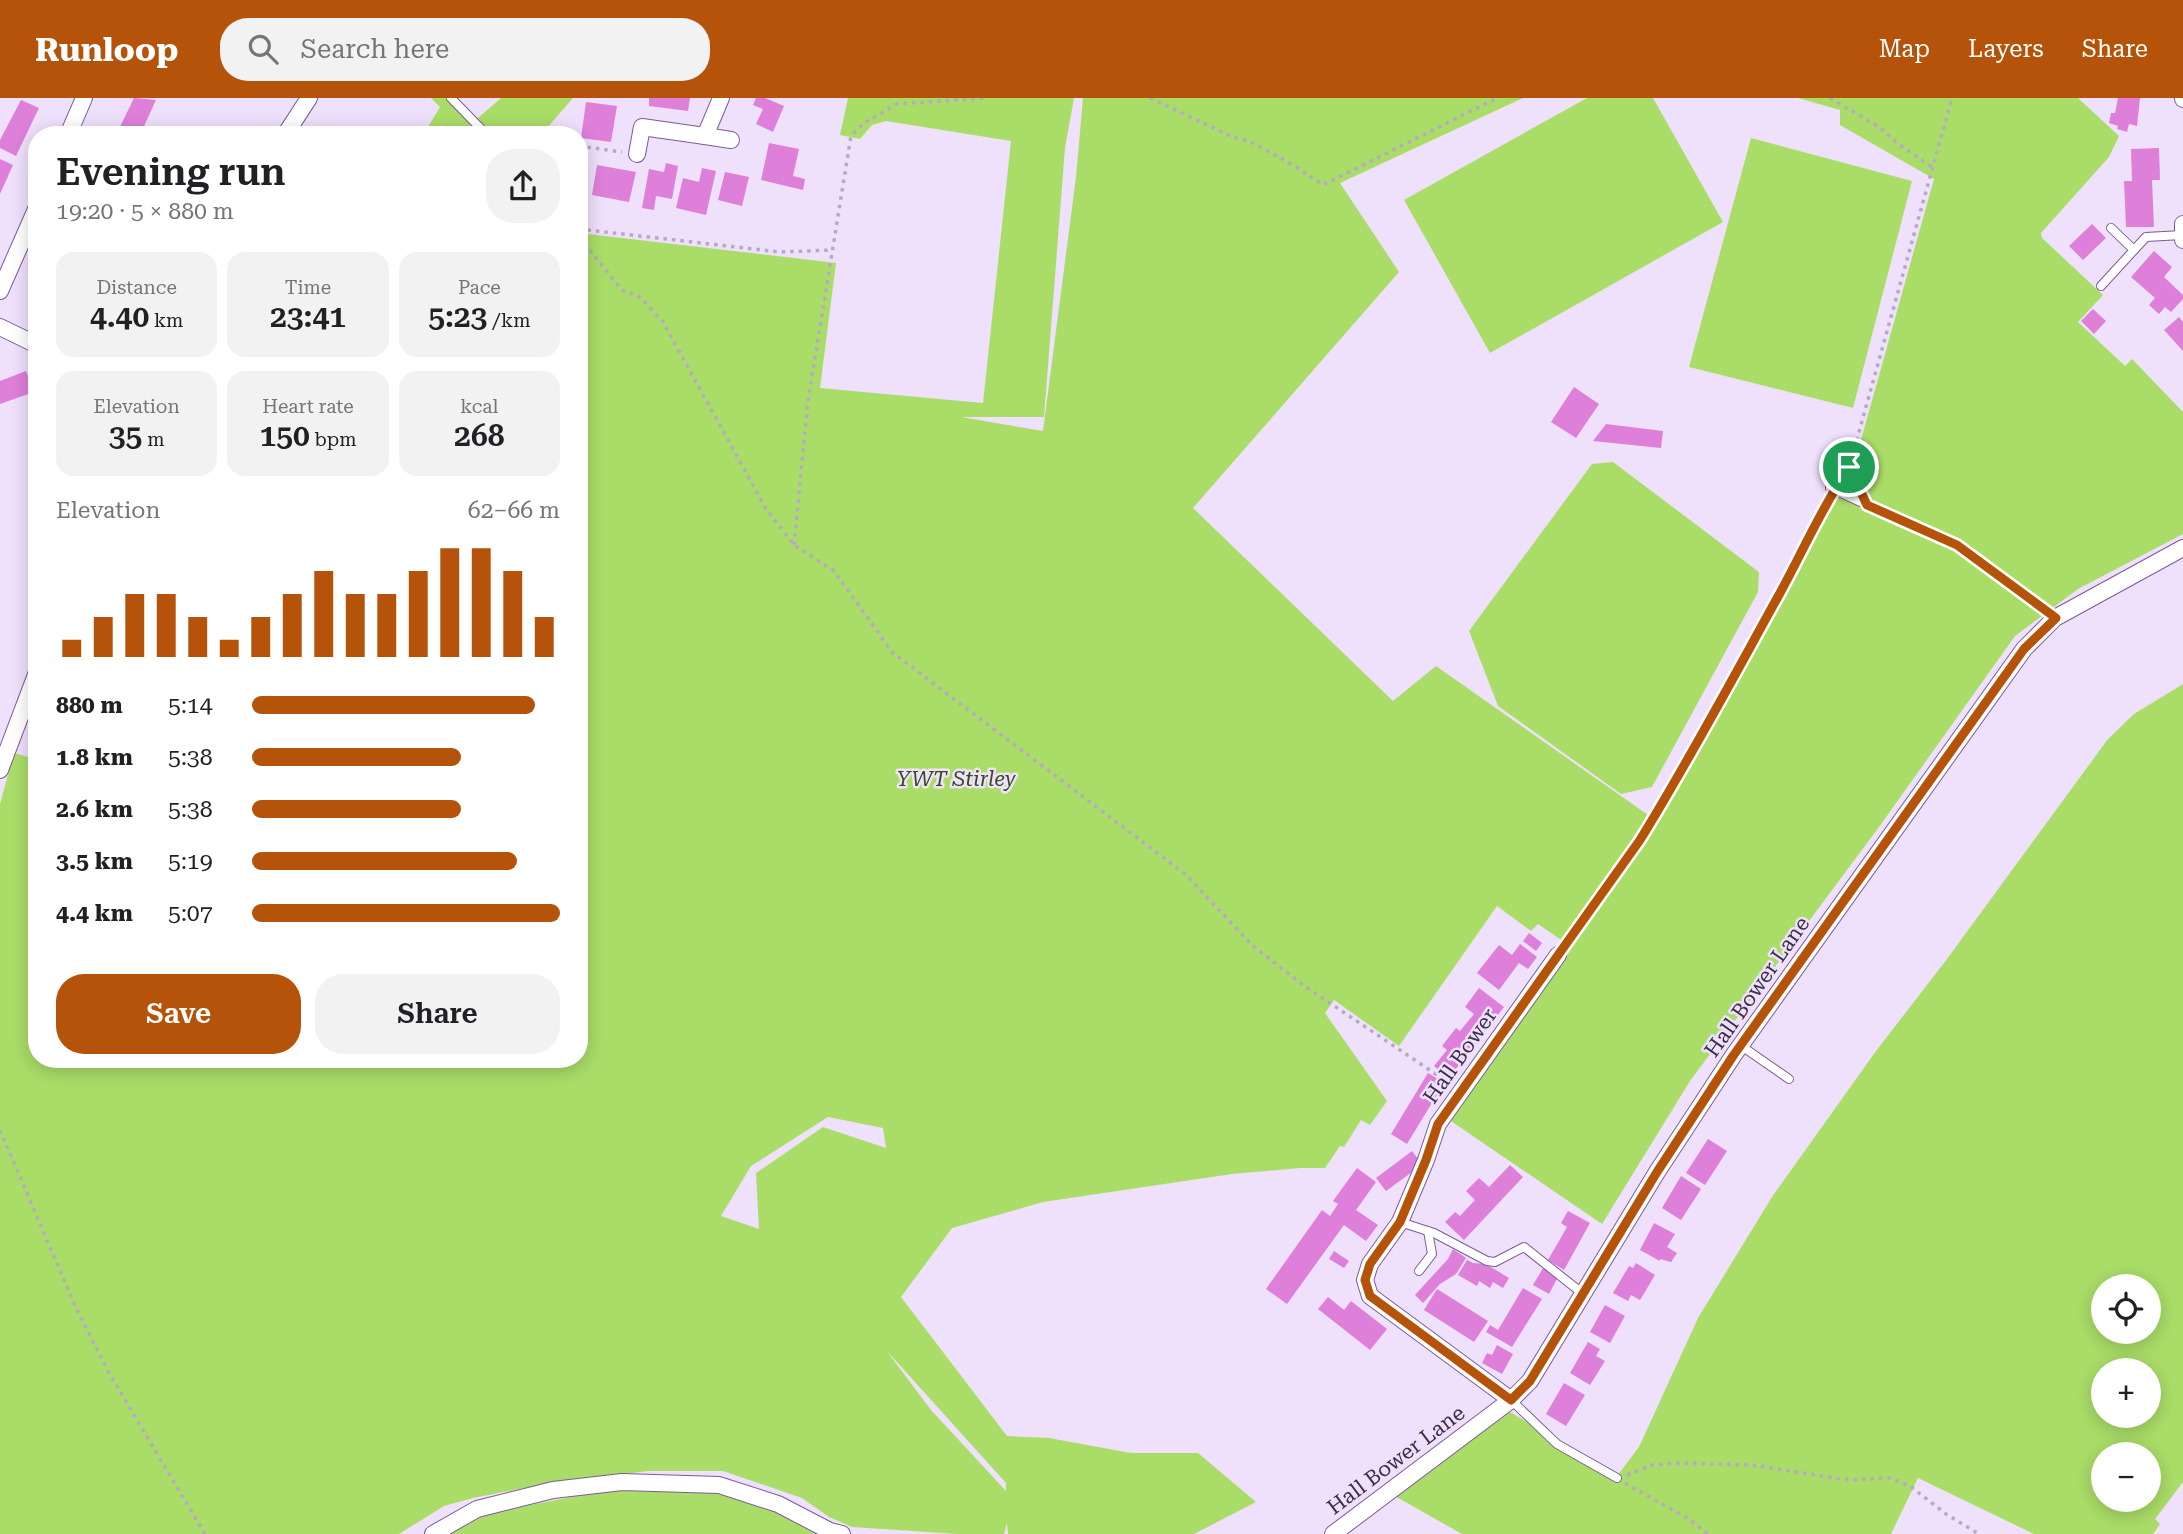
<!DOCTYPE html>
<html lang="en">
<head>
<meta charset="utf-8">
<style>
  body { margin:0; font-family:"Roboto Serif",serif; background:#f2f2f2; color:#202124; height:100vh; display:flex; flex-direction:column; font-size:26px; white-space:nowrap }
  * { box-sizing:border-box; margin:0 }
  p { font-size:23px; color:#757577 }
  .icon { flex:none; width:38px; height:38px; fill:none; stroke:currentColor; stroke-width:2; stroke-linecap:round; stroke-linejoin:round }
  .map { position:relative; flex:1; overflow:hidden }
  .drawer { position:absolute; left:28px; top:28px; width:560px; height:942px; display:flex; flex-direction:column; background:#fff; border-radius:28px; box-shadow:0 4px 18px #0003 }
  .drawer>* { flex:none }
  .controls { position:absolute; left:2091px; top:1176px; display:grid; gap:14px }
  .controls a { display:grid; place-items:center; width:70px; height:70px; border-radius:50%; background:#fff; box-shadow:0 4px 18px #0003; font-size:35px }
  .pin { position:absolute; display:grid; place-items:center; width:60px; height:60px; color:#fff; margin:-30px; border:4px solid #fff; border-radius:50%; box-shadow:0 2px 7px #0007 }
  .round { display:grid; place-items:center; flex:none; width:74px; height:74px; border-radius:28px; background:#f2f2f2 }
  .summary { display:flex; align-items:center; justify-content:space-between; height:119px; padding:0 28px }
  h1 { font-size:38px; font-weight:600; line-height:52px }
  .metrics { display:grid; grid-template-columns:repeat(3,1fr); gap:10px; height:119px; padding:7px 28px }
  .metrics div { display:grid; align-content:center; border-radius:18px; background:#f2f2f2; text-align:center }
  .metrics b { font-size:30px; font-weight:600 }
  .metrics small { font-size:19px; font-weight:400 }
  .metrics p { font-size:19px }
  .chart { height:196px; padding:14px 28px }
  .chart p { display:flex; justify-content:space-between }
  .chart svg { width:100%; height:126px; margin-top:7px; stroke:#b45309; stroke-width:6 }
  .button { display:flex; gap:14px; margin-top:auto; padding:14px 28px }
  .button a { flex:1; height:80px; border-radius:28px; background:#b45309; color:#fff; font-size:28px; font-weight:600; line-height:80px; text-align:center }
  .button a+a { background:#f2f2f2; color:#202124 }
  ul { padding:0 28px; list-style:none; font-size:23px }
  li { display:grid; grid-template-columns:112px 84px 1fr; align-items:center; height:52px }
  li i { height:18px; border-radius:9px; background:#b45309 }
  header { display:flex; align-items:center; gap:42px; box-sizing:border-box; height:98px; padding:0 35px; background:#b45309; color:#fff }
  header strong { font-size:33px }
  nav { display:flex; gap:38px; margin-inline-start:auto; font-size:24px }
  .search { width:490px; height:63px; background:#f2f2f2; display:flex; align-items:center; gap:18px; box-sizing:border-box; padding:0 24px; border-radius:28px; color:#757577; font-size:26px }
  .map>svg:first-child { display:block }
  .green { fill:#aadd68; fill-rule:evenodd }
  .building { fill:#de7fda }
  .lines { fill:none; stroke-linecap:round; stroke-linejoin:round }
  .lane-casing { stroke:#7d5a98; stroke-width:10 }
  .street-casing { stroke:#7d5a98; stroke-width:18 }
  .path { stroke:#b7a8c4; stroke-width:3.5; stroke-dasharray:3.5 5; stroke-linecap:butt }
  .lane { stroke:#fff; stroke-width:8 }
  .street { stroke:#fff; stroke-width:16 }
  .route-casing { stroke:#fff; stroke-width:14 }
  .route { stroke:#b45309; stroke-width:9 }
  .labels { text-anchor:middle; stroke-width:5; stroke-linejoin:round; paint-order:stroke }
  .park-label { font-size:21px; font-style:italic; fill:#364b1b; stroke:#efe0fc }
  .street-label { font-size:21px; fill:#3c2d48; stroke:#efe0fc }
</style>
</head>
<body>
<header>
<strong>Runloop</strong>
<div class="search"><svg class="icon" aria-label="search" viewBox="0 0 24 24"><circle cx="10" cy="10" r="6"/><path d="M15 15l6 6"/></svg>Search here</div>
<nav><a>Map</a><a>Layers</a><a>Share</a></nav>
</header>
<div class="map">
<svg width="2183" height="1436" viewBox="0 0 2183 1436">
  <rect width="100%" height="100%" fill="#efe0fc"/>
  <g class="green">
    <polygon points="431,0 448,0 481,37 423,37 440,9"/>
    <polygon points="501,0 573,0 541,37 493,37 478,20"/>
    <path d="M 848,0 L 1074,0 L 1065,50 L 1044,319 L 961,319 L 1043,333 L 1076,79 L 1083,0 L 1523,0 L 1340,85 L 1399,174 L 1193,410 L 1393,603 L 1436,568 L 1648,717 L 1832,401 L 1859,349 L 1934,81 L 1840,27 L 1840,12 L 1798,0 L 2078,0 L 2119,38 L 2109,59 L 2041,135 L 2042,140 L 2103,197 L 2078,224 L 2125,268 L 2132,261 L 2183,314 L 2183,436 L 2078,491 L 2015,538 L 1879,729 L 1690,983 L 1602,1126 L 1448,1021 L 1570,848 L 1538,826 L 1531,833 L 1497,808 L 1399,948 L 1334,902 L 1325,915 L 1387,1003 L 1370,1027 L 1361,1022 L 1344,1049 L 1340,1048 L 1325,1070 L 1300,1070 L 1232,1076 L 1043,1104 L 952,1130 L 901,1199 L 1007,1338 L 1049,1340 L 1131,1355 L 1198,1355 L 1256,1404 L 1194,1436 L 1008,1436 L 1007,1425 L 1004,1436 L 957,1436 L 852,1429 L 829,1419 L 802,1400 L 723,1373 L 648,1373 L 540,1387 L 473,1400 L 444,1408 L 399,1436 L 0,1436 L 0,706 L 14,655 L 28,659 L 31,648 L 37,649 L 37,961 L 579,961 L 579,135 L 836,165 L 820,290 L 983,305 L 1011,43 L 886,23 L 872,27 L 860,41 L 840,37 ZM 828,1019 L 883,1030 L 886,1050 L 823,1029 L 756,1075 L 759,1131 L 721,1118 L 751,1068 ZM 886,1252 L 1006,1385 L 1006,1393 L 931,1312 Z"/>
    <polygon points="1587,0 1653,0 1723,124 1490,255 1404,102"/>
    <polygon points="1751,40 1912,83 1853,310 1689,269"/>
    <polygon points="1613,364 1759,474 1758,494 1652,689 1621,696 1498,608 1469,533 1592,366"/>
    <path d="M 2183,586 L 2183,1384 L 2155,1421 L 2160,1426 L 2153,1436 L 2034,1436 L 1918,1380 L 1891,1436 L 1462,1436 L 1393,1397 L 1510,1314 L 1527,1324 L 1559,1351 L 1614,1382 L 1639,1349 L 1698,1220 L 1772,1099 L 1876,953 L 1947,861 L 2108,641 L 2134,616 ZM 2104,1188 L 2149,1188 L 2149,1234 L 2104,1234 ZM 2104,1272 L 2149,1272 L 2149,1318 L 2104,1318 ZM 2104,1356 L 2149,1356 L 2149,1402 L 2104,1402 Z"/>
    <path d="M 612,1391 C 652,1392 697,1387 736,1399 C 766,1408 794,1421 820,1436 L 441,1436 L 479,1417 Z"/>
  </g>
  <g class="building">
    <polygon points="134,0 156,2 140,37 116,37"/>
    <polygon points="649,0 690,0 688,13 649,8"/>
    <polygon points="756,0 765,0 784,8 773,34 756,26 763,11 753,7"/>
    <polygon points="2118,0 2140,0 2137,28 2129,26 2127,34 2117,31 2118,28 2109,25 2111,15 2115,15"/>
    <polygon points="21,2 39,10 16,58 0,50 0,42"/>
    <polygon points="586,4 617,8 611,44 581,40"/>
    <polygon points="769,45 799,51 793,78 805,81 803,92 761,82"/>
    <polygon points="2159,50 2160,82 2152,82 2154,129 2126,129 2124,83 2132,83 2131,51"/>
    <polygon points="0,61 13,67 0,96"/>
    <polygon points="666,65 678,68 672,101 656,98 654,112 642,110 649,71 664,74"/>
    <polygon points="597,67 636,74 629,104 592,97"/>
    <polygon points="702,70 716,73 706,117 676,110 683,80 699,84"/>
    <polygon points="725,74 749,79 742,108 718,102"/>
    <polygon points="2092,126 2106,140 2083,162 2069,148"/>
    <polygon points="2154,153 2172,169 2164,179 2183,197 2183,201 2171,214 2165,209 2159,216 2149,207 2155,200 2131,179"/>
    <polygon points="2093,211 2106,223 2094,236 2081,223"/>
    <polygon points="2179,219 2183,224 2183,253 2164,232"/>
    <polygon points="26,273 34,294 0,306 0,283"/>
    <polygon points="1574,289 1599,306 1576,340 1551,324"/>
    <polygon points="1606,326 1663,333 1661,350 1593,343"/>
    <polygon points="1529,835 1542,845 1536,853 1523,843"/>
    <polygon points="1520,846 1537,859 1528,871 1519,865 1499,892 1477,875 1499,847 1512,857"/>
    <polygon points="1479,890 1504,909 1449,980 1434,968 1447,952 1442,948 1456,930 1460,933 1474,916 1465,909"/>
    <polygon points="1428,975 1444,985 1407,1046 1391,1036"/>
    <polygon points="1708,1041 1727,1053 1705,1087 1686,1075"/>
    <polygon points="1412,1053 1419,1062 1419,1069 1386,1093 1376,1080"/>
    <polygon points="1510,1067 1523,1079 1464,1142 1445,1124 1455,1114 1460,1118 1475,1102 1466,1093 1479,1080 1489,1089"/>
    <polygon points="1357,1070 1376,1084 1356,1112 1378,1127 1366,1143 1344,1127 1287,1206 1266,1191 1322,1112 1330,1118 1338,1106 1333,1103"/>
    <polygon points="1681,1078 1701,1091 1681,1122 1662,1110"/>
    <polygon points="1568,1113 1590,1125 1564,1172 1548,1162 1567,1129 1561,1125"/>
    <polygon points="1654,1125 1675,1136 1667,1149 1677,1155 1671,1164 1660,1161 1660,1163 1640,1152"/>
    <polygon points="1453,1151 1466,1160 1456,1176 1440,1186 1423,1205 1415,1197 1448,1161"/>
    <polygon points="1334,1153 1349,1163 1344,1170 1329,1161"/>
    <polygon points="1467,1162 1473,1165 1486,1166 1509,1180 1503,1190 1493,1184 1490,1190 1479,1183 1477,1188 1458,1177"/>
    <polygon points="1636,1165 1655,1177 1640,1202 1631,1197 1628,1203 1613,1195 1629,1168 1633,1170"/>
    <polygon points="1543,1170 1558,1179 1549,1196 1533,1187"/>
    <polygon points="1523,1190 1542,1201 1512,1249 1486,1234 1490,1227 1498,1232"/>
    <polygon points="1437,1191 1488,1223 1474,1244 1424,1212"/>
    <polygon points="1328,1199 1344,1212 1351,1203 1387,1231 1370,1252 1318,1211"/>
    <polygon points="1605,1207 1625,1218 1610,1245 1590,1234"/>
    <polygon points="1588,1244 1600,1251 1596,1258 1605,1263 1590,1287 1570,1275"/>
    <polygon points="1497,1247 1513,1256 1502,1276 1482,1265 1487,1255 1492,1257"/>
    <polygon points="1564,1285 1585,1297 1566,1328 1546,1316"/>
  </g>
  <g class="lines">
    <g class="lane-casing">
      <g id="lane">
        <polyline points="451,0 487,37"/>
        <polyline points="2111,130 2134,152"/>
        <polyline points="2101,188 2146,139 2182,137"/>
        <polyline points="1849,369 1867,407"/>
        <polyline points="1830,390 1957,448 2055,520"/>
        <polyline points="1740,947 1789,981"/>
        <polyline points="1400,1124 1434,1135 1487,1163 1495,1164 1524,1149 1582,1195"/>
        <polyline points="1419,1173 1432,1156 1428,1133"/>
        <polyline points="1511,1302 1557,1346 1617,1380"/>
      </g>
    </g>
    <g class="street-casing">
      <g id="street">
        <polyline points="2183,0 2183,1"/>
        <polyline points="68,37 84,0"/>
        <polyline points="285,37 309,0"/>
        <polyline points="705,38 731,42"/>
        <polyline points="637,56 642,29 705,38 721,0"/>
        <polyline points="2183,126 2183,142"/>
        <polyline points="0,193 37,109"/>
        <polyline points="0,229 37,247"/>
        <polyline points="0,672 37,574"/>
        <polyline points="1511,1302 1370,1198 1365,1182 1370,1166 1400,1124 1426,1062 1438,1026 1558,857"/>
        <polyline points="433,1436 477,1411 553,1392 622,1384 719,1387 778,1406 830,1433 842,1436"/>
        <polyline points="1333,1436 1511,1302 1530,1283 1657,1074 1733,958 2024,551 2055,520 2183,450"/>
      </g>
    </g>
    <g class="path">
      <polyline points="1150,0 1233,39 1251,44 1293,67 1323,87 1497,0"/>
      <polyline points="1830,0 1879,29 1897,45 1932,69"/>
      <polyline points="579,48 622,54"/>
      <polyline points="579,131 780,154 831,152"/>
      <polyline points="579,139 622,192 640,199 663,224 766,411 794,447 834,473 892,554 1185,776 1253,848 1303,887 1449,985"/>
      <polyline points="1852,359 1952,0"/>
      <polyline points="794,447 808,303 851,38 864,25 897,6 984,0"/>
      <polyline points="1567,844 1640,742 1665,702 1781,493 1828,402"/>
      <polyline points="0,1032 76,1210 109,1275 205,1436"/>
      <polyline points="1627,1377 1653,1367 1678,1365 1751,1367 1848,1382 1890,1380 1910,1388 1946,1416 1979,1436"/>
      <polyline points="1625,1385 1687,1420 1708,1436"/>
    </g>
    <use href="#lane" class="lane"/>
    <use href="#street" class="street"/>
  </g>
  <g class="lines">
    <g class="route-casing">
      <path id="route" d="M 1849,369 L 1867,407 L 1957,447 L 2056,520 L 2024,551 L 1733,958 L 1657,1074 L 1530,1283 L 1511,1302 L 1370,1198 L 1365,1182 L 1370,1166 L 1400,1124 L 1426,1062 L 1438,1026 L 1640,742 C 1690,661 1734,578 1780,495 C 1803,453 1822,409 1849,369 Z"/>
    </g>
    <use href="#route" class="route"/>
  </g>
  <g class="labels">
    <g class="park-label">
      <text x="956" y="688">YWT Stirley</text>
    </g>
    <g class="street-label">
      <text transform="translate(1757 889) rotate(-55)" y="7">Hall Bower Lane</text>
      <text transform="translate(1460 958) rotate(-55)" y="7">Hall Bower</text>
      <text transform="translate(1396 1362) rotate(-37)" y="7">Hall Bower Lane</text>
    </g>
  </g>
</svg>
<div class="controls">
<a><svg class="icon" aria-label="locate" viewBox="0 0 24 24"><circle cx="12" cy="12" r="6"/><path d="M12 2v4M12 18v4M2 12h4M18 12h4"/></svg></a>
<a>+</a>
<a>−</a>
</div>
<div class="pin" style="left:1849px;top:369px;background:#1e9e55"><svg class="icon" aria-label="arrive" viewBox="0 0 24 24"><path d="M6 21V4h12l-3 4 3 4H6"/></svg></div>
<section class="drawer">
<div class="summary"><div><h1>Evening run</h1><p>19:20 · 5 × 880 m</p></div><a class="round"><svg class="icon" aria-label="share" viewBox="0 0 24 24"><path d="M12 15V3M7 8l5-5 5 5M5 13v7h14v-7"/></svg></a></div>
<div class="metrics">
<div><p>Distance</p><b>4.40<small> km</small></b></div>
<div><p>Time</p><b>23:41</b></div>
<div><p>Pace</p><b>5:23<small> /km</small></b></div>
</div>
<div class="metrics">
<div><p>Elevation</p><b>35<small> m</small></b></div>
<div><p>Heart rate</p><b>150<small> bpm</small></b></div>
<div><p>kcal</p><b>268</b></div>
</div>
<div class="chart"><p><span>Elevation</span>62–66 m</p>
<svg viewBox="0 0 160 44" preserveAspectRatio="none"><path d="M5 44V38M15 44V30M25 44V22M35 44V22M45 44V30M55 44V38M65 44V30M75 44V22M85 44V14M95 44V22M105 44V22M115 44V14M125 44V6M135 44V6M145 44V14M155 44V30"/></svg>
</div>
<ul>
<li><b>880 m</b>5:14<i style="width:92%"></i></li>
<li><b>1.8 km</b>5:38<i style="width:68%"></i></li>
<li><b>2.6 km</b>5:38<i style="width:68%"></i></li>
<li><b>3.5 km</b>5:19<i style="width:86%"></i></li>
<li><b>4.4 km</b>5:07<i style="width:100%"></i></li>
</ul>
<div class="button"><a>Save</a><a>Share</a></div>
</section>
</div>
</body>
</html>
